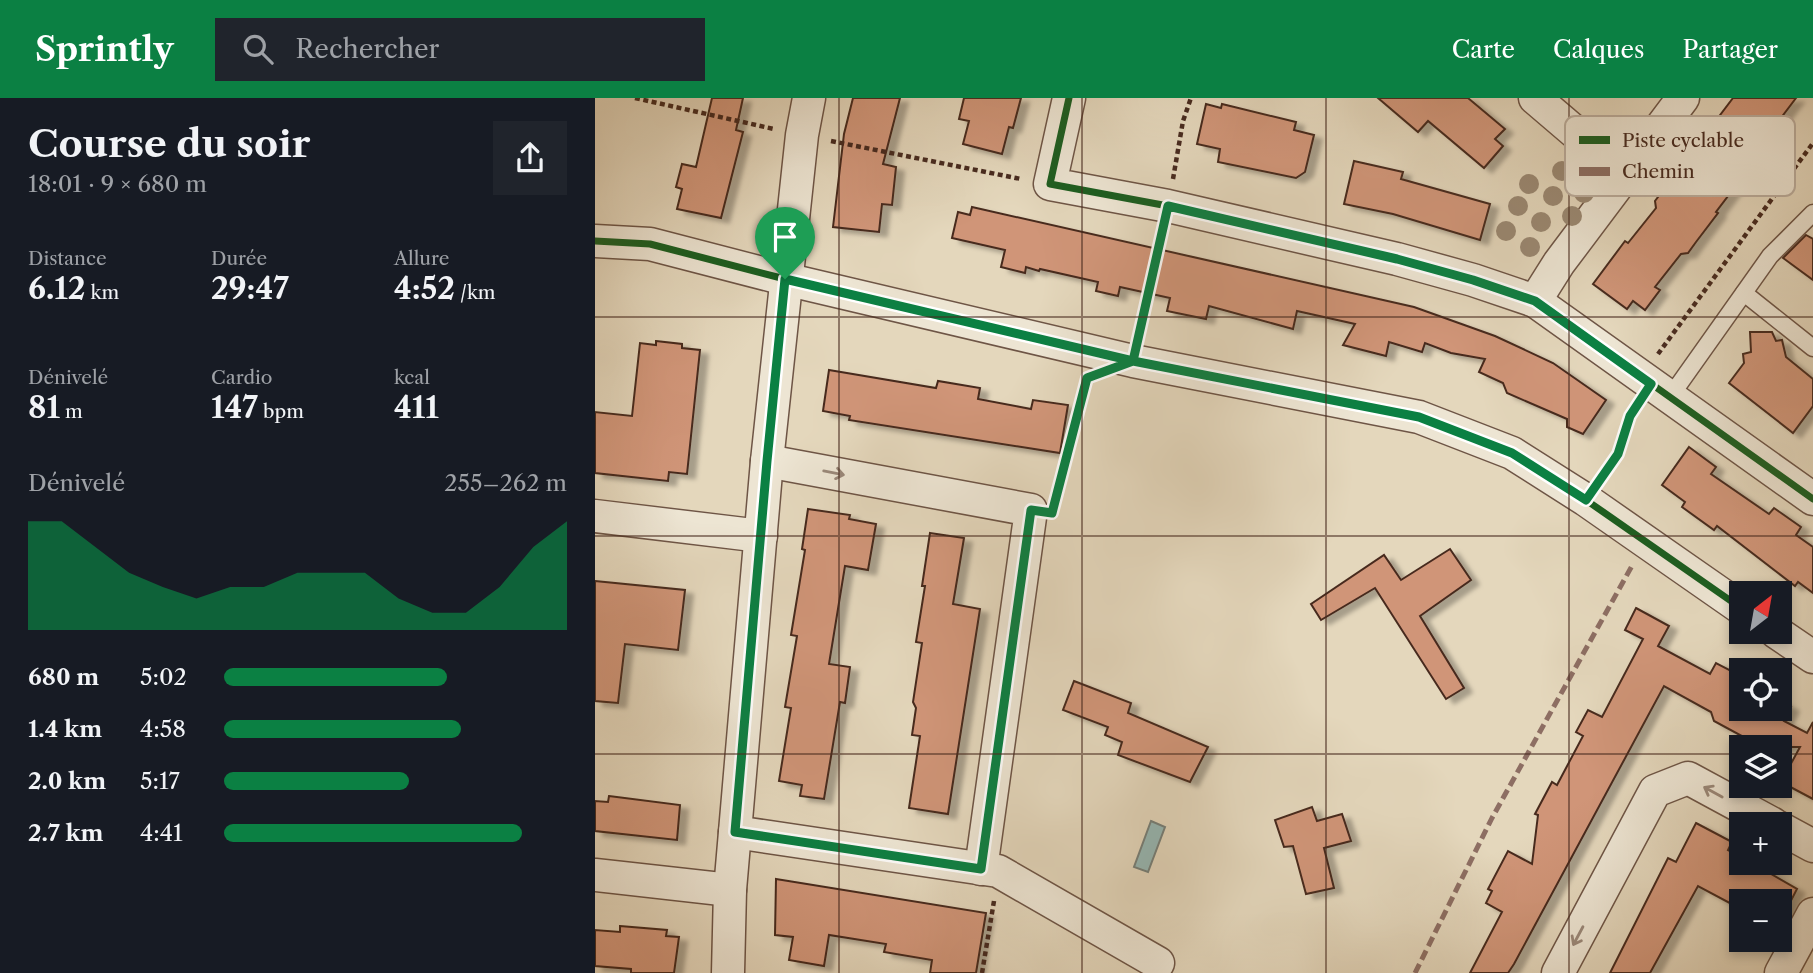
<!DOCTYPE html>
<html lang="fr">
<head>
<meta charset="utf-8">
<style>
  body { margin:0; font-family:"Libre Caslon Text",serif; background:#20242c; color:#f1f3f6; height:100vh; display:flex; flex-direction:column; font-size:26px; white-space:nowrap }
  * { box-sizing:border-box; margin:0 }
  p { font-size:23px; color:#9ea1a6 }
  .icon { flex:none; width:38px; height:38px; fill:none; stroke:currentColor; stroke-width:2; stroke-linecap:round; stroke-linejoin:round }
  .map { position:relative; flex:1; overflow:hidden }
  .panel { display:flex; flex-direction:column; background:#171b24; width:595px }
  .panel>* { flex:none }
  .needle { width:46px; rotate:31deg }
  .buttons { position:absolute; left:1134px; top:483px; display:grid; gap:14px }
  .buttons a { display:grid; place-items:center; width:63px; height:63px; border-radius:0px; background:#171b24; box-shadow:0 4px 10px #0003; font-size:35px }
  .pin { position:absolute; display:grid; place-items:center; width:60px; height:60px; color:#fff; margin:-72px -30px; border-radius:50% 50% 50% 0; rotate:-45deg; box-shadow:0 0 7px #0007 }
  .pin .icon { rotate:45deg }
  .round { display:grid; place-items:center; flex:none; width:74px; height:74px; border-radius:0px; background:#20242c }
  .overview { display:flex; align-items:center; justify-content:space-between; height:119px; padding:0 28px }
  h1 { font-size:38px; font-weight:800; line-height:52px }
  .figures { display:grid; grid-template-columns:repeat(3,1fr); gap:10px; height:119px; padding:7px 28px }
  .figures div { display:grid; align-content:center }
  .figures b { font-size:30px; font-weight:800 }
  .figures small { font-size:19px; font-weight:400 }
  .figures p { font-size:19px }
  .chart { height:196px; padding:14px 28px }
  .chart p { display:flex; justify-content:space-between }
  .chart svg { width:100%; height:126px; margin-top:7px; fill:#0b8043; opacity:.7 }
  ul { padding:0 28px; list-style:none; font-size:23px }
  li { display:grid; grid-template-columns:112px 84px 1fr; align-items:center; height:52px }
  li i { height:18px; border-radius:9px; background:#0b8043 }
  header { display:flex; align-items:center; gap:42px; box-sizing:border-box; height:98px; padding:0 35px; background:#0b8043; color:#fff }
  header strong { font-size:33px }
  nav { display:flex; gap:38px; margin-inline-start:auto; font-size:24px }
  .search { width:490px; height:63px; background:#20242c; display:flex; align-items:center; gap:18px; box-sizing:border-box; padding:0 24px; border-radius:0px; color:#9ea1a6; font-size:26px }
  main { display:flex; flex:1; min-height:0 }
  .map>svg:first-child { display:block }
  .water { fill:#96b8b5; stroke:#767f79; stroke-width:2 }
  .building { fill:#d09578; stroke:#472a1f; stroke-width:2; filter:url(#shadow) }
  .lines { fill:none; stroke-linecap:round; stroke-linejoin:round }
  .lane-casing { stroke:#6e5546; stroke-width:19 }
  .street-casing { stroke:#6e5546; stroke-width:35 }
  .path { stroke:#472a1f; stroke-width:4.5; stroke-dasharray:5 3.5; stroke-linecap:butt }
  .lane { stroke:#ede5d3; stroke-width:16 }
  .street { stroke:#ede5d3; stroke-width:32 }
  .quiet { stroke:#8d6e63; stroke-width:5; stroke-dasharray:10 5; stroke-linecap:butt }
  .cycleway-casing { stroke:#ede5d3; stroke-width:11 }
  .cycleway { stroke:#1b5e20; stroke-width:7 }
  .tree { fill:#9a8872 }
  .oneway { stroke:#9a8879 }
  .route-casing { stroke:#fff; stroke-width:14 }
  .route { stroke:#0b8043; stroke-width:9 }
  .grid { fill:none; stroke:#472a1f; stroke-width:2; stroke-opacity:0.55 }
  .key { fill:#ede5d3; stroke:#bbad9d; stroke-width:2 }
  .key-label { font-size:19px; fill:#472a1f }
</style>
</head>
<body>
<header>
<strong>Sprintly</strong>
<div class="search"><svg class="icon" aria-label="search" viewBox="0 0 24 24"><circle cx="10" cy="10" r="6"/><path d="M15 15l6 6"/></svg>Rechercher</div>
<nav><a>Carte</a><a>Calques</a><a>Partager</a></nav>
</header>
<main>
<section class="panel">
<div class="overview"><div><h1>Course du soir</h1><p>18:01 · 9 × 680 m</p></div><a class="round"><svg class="icon" aria-label="share" viewBox="0 0 24 24"><path d="M12 15V3M7 8l5-5 5 5M5 13v7h14v-7"/></svg></a></div>
<div class="figures">
<div><p>Distance</p><b>6.12<small> km</small></b></div>
<div><p>Durée</p><b>29:47</b></div>
<div><p>Allure</p><b>4:52<small> /km</small></b></div>
</div>
<div class="figures">
<div><p>Dénivelé</p><b>81<small> m</small></b></div>
<div><p>Cardio</p><b>147<small> bpm</small></b></div>
<div><p>kcal</p><b>411</b></div>
</div>
<div class="chart"><p><span>Dénivelé</span>255–262 m</p>
<svg viewBox="0 0 160 44" preserveAspectRatio="none"><path d="M0 44V6L10 6L20 15L30 24L40 29L50 33L60 29L70 29L80 24L90 24L100 24L110 33L120 38L130 38L140 29L150 15L160 6V44z"/></svg>
</div>
<ul>
<li><b>680 m</b>5:02<i style="width:65%"></i></li>
<li><b>1.4 km</b>4:58<i style="width:69%"></i></li>
<li><b>2.0 km</b>5:17<i style="width:54%"></i></li>
<li><b>2.7 km</b>4:41<i style="width:87%"></i></li>
</ul>
</section>
<div class="map">
<svg width="1218" height="875" viewBox="0 0 1218 875">
  <defs>
    <filter id="shadow"><feDropShadow dx="8" dy="4.5" stdDeviation="2" flood-color="#0004"/></filter>
  </defs>
  <rect width="100%" height="100%" fill="#e4d7bc"/>
  <filter id="stains"><feTurbulence type="fractalNoise" baseFrequency=".00286" numOctaves="4"/><feColorMatrix values="0 0 0 0 .2 0 0 0 0 .09 0 0 0 0 .02 0 0 0 .5 -.17"/></filter>
  <radialGradient id="worn" r=".72"><stop offset=".6" stop-color="#630" stop-opacity="0"/><stop offset="1" stop-color="#630" stop-opacity=".3"/></radialGradient>
  <polygon class="water" points="556,723 570,729 553,774 539,769"/>
  <g class="building">
    <polygon points="117,0 148,0 141,32 148,34 126,120 82,111 87,91 81,89 87,66 101,69"/>
    <polygon points="258,0 305,0 288,66 301,69 297,107 287,106 284,134 238,129 249,36"/>
    <polygon points="369,0 426,0 418,30 414,29 407,56 368,46 374,23 364,21"/>
    <polygon points="783,0 873,0 910,31 900,41 908,48 889,70 833,23 823,34"/>
    <polygon points="1138,0 1201,0 1164,49 1168,52 1121,114 1123,115 1101,144 1093,155 1086,156 1060,189 1065,192 1050,212 1038,203 1032,211 998,186 1030,143 1033,145 1061,110 1060,103"/>
    <polygon points="611,6 626,10 627,6 701,24 699,32 719,37 710,74 701,80 623,64 625,51 602,46"/>
    <polygon points="759,63 808,74 806,81 895,106 885,142 798,116 749,106"/>
    <polygon points="377,109 819,209 900,238 958,265 1011,302 988,336 972,329 972,321 912,295 908,285 884,274 890,261 856,255 830,245 827,254 794,244 791,258 748,247 760,226 702,213 698,231 614,208 611,221 572,213 575,200 525,189 523,198 501,193 503,184 445,171 444,173 431,169 430,175 406,169 410,152 357,140 363,114 375,117"/>
    <polygon points="1211,137 1218,141 1218,182 1188,160"/>
    <polygon points="1155,234 1177,234 1181,243 1187,242 1191,259 1218,281 1218,308 1198,335 1134,285 1149,265 1148,256 1156,254"/>
    <polygon points="61,243 87,246 87,250 105,252 92,376 74,374 73,383 0,375 0,314 37,318 45,245 61,247"/>
    <polygon points="234,272 341,290 343,283 385,290 383,301 436,311 438,302 473,307 465,355 254,322 255,318 228,313"/>
    <polygon points="1094,349 1121,369 1116,376 1174,416 1179,410 1206,429 1201,437 1218,449 1218,495 1203,484 1200,488 1122,428 1119,432 1087,409 1090,404 1067,387"/>
    <polygon points="213,411 255,417 254,421 281,426 273,472 250,468 234,566 255,569 250,605 245,604 229,701 205,698 207,687 184,683 196,610 190,609 202,538 196,537 210,452 207,451"/>
    <polygon points="335,435 369,440 358,506 385,511 353,716 314,710 325,638 317,637 321,610 318,604 327,545 321,544 330,488 327,488"/>
    <polygon points="855,451 876,482 825,518 869,590 851,601 780,490 726,522 716,506 789,457 806,482"/>
    <polygon points="0,483 90,492 83,552 30,546 23,605 0,603"/>
    <polygon points="1041,510 1074,528 1063,548 1115,576 1121,565 1146,578 1146,611 1185,611 1185,603 1196,609 1189,623 1212,635 1218,624 1218,701 1186,684 1205,649 1167,649 1119,623 1116,614 1069,588 919,866 913,875 875,875 907,814 891,805 897,793 893,791 913,753 937,766 943,717 940,716 957,684 962,687 988,638 981,634 993,612 1007,619 1048,541 1030,532"/>
    <polygon points="479,583 536,605 533,615 613,649 595,684 523,657 527,644 510,637 513,629 468,612"/>
    <polygon points="14,698 85,707 82,742 0,733 0,703 13,704"/>
    <polygon points="717,709 722,723 747,716 756,743 729,750 739,790 711,796 698,748 689,749 680,722"/>
    <polygon points="1101,725 1137,744 1133,752 1146,759 1146,765 1157,765 1202,791 1185,824 1185,803 1146,803 1146,811 1103,788 1055,875 1015,875 1073,760 1081,764"/>
    <polygon points="181,781 391,815 381,875 335,875 337,862 289,854 291,846 234,837 229,868 194,862 198,839 180,837"/>
    <polygon points="25,828 72,832 71,838 84,839 79,875 36,875 36,871 0,868 0,832 25,834"/>
  </g>
  <g class="lines">
    <g class="lane-casing">
      <g id="lane">
        <polyline points="1149,195 1218,250"/>
        <polyline points="1075,299 1175,158 1218,115"/>
      </g>
    </g>
    <g class="street-casing">
      <g id="street">
        <polyline points="474,0 455,86 573,108 802,161 878,182 940,203 1218,401"/>
        <polyline points="940,0 1029,76"/>
        <polyline points="0,143 55,146 190,181 538,263 824,319 917,355 991,402 1146,510"/>
        <polyline points="940,203 964,165 1088,0"/>
        <polyline points="172,363 436,412 386,771"/>
        <polyline points="0,418 166,438"/>
        <polyline points="1181,534 1218,559"/>
        <polyline points="1185,730 1218,748"/>
        <polyline points="140,734 403,773 563,865"/>
        <polyline points="0,777 135,792"/>
        <polyline points="133,875 135,792 172,363 207,37 214,0"/>
        <polyline points="963,875 1060,693 1093,680 1178,726"/>
        <polyline points="1186,875 1218,816"/>
      </g>
    </g>
    <g class="path">
      <polyline points="40,0 179,31"/>
      <polyline points="236,43 426,81"/>
      <polyline points="578,81 588,23 596,0"/>
      <polyline points="545,235 567,138"/>
      <polyline points="1063,256 1218,45"/>
      <polyline points="1008,377 1023,356 1035,318 1041,311"/>
      <polyline points="461,398 492,281"/>
      <polyline points="387,875 399,803"/>
    </g>
    <use href="#lane" class="lane"/>
    <use href="#street" class="street"/>
    <polyline class="quiet" points="820,875 897,720 1038,466"/>
    <g class="cycleway-casing">
      <g id="cycleway">
        <polyline points="474,0 455,86 573,108 802,161 878,182 940,203 1218,401"/>
        <polyline points="0,143 55,146 190,181 538,263 824,319 917,355 991,402 1146,510"/>
      </g>
    </g>
    <use href="#cycleway" class="cycleway"/>
  </g>
  <g class="tree">
    <circle cx="967" cy="73" r="10"/>
    <circle cx="934" cy="86" r="10"/>
    <circle cx="989" cy="95" r="10"/>
    <circle cx="958" cy="98" r="10"/>
    <circle cx="923" cy="108" r="10"/>
    <circle cx="977" cy="118" r="10"/>
    <circle cx="946" cy="124" r="10"/>
    <circle cx="911" cy="133" r="10"/>
    <circle cx="935" cy="149" r="10"/>
  </g>
  <defs><path id="oneway-shaft" d="M-6 0H5M1.5-3L5.5 0L1.5 3" fill="none" stroke-width="1.6" stroke-linecap="round" stroke-linejoin="round" transform="scale(1.75)"/></defs>
  <g class="oneway">
    <use href="#oneway-shaft" transform="translate(239 375) rotate(11)"/>
    <use href="#oneway-shaft" transform="translate(1118 694) rotate(-151)"/>
    <use href="#oneway-shaft" transform="translate(983 838) rotate(118)"/>
  </g>
  <g class="lines">
    <g class="route-casing">
      <polyline id="route" points="190,181 172,363 140,734 386,771 436,412 457,415 492,280 538,263 824,319 917,355 991,402 1023,356 1035,318 1056,286 940,203 878,182 802,161 573,108 538,263 190,181"/>
    </g>
    <use href="#route" class="route"/>
  </g>
  <path class="grid" d="M 244,0 L 244,875M 487,0 L 487,875M 731,0 L 731,875M 974,0 L 974,875M 0,219 L 1218,219M 0,438 L 1218,438M 0,656 L 1146,656M 1185,656 L 1218,656"/>
  <rect x="970" y="18" width="230" height="80" rx="10" class="key"/>
  <rect x="984" y="38" width="31" height="8" fill="#1b5e20"/>
  <rect x="984" y="69" width="31" height="9" fill="#8d6e63"/>
  <g class="key-label">
    <text x="1027" y="49">Piste cyclable</text>
    <text x="1027" y="80">Chemin</text>
  </g>
  <rect width="100%" height="100%" filter="url(#stains)"/>
  <rect width="100%" height="100%" fill="url(#worn)"/>
</svg>
<div class="buttons">
<a><svg class="needle" viewBox="-14 -14 28 28"><path d="M0-13l5 13h-10z" fill="#e53935"/><path d="M0 13l5-13h-10z" fill="#9ea1a6"/></svg></a>
<a><svg class="icon" aria-label="locate" viewBox="0 0 24 24"><circle cx="12" cy="12" r="6"/><path d="M12 2v4M12 18v4M2 12h4M18 12h4"/></svg></a>
<a><svg class="icon" aria-label="layers" viewBox="0 0 24 24"><path d="M12 4l9 5-9 5-9-5zM3 14l9 5 9-5"/></svg></a>
<a>+</a>
<a>−</a>
</div>
<div class="pin" style="left:190px;top:181px;background:#1e9e55"><svg class="icon" aria-label="arrive" viewBox="0 0 24 24"><path d="M6 21V4h12l-3 4 3 4H6"/></svg></div>
</div>
</main>
</body>
</html>
